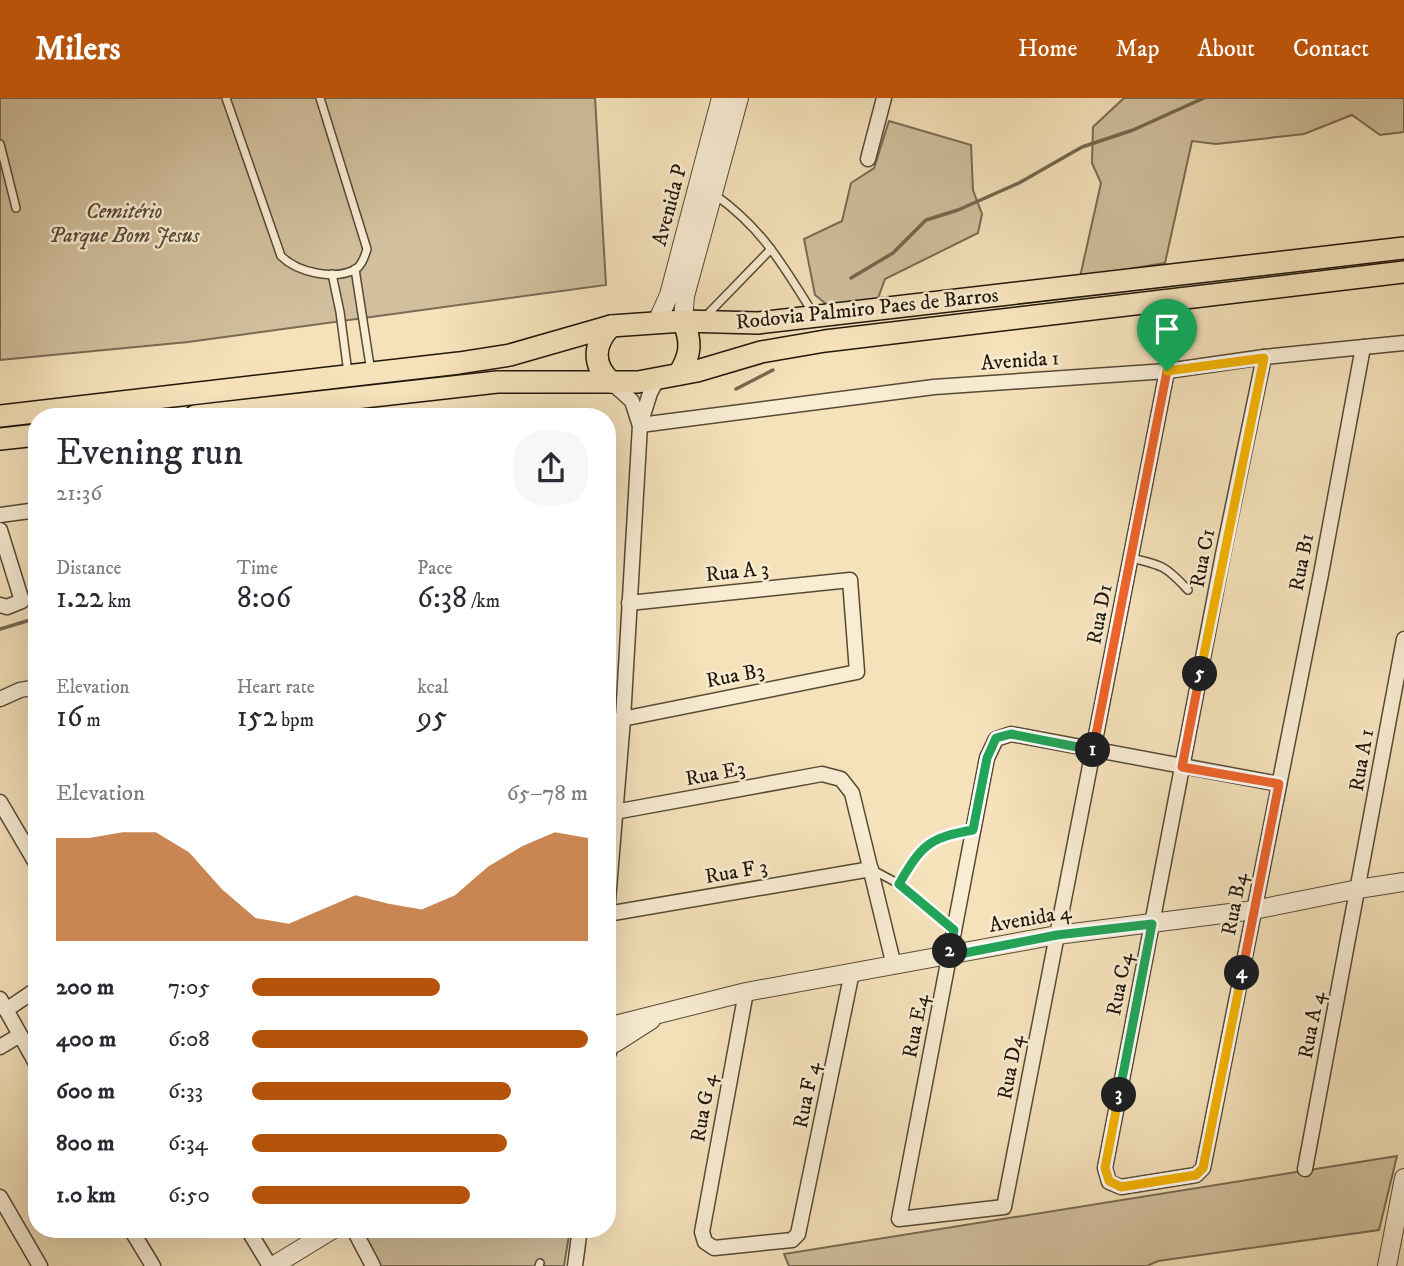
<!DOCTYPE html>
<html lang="en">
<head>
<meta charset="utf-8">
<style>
  body { margin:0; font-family:"IM FELL DW Pica",serif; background:#f7f7f7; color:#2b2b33; height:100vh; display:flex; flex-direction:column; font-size:26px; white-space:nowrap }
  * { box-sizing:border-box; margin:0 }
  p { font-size:23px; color:#7c7c81 }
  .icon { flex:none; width:38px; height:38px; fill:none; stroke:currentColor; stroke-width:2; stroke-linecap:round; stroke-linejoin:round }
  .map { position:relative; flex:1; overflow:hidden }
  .drawer { position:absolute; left:28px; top:310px; width:588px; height:830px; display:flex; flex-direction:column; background:#fff; border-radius:28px; box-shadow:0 7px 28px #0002 }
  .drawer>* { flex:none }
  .pin { position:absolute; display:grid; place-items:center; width:60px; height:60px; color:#fff; margin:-72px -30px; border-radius:50% 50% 50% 0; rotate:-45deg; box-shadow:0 0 7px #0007 }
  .pin .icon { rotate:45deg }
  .km { position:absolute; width:35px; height:35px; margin:-18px; border-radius:50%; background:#222; color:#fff; font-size:19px; line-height:35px; text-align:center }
  .round { display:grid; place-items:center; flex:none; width:74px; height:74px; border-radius:28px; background:#f7f7f7 }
  .headline { display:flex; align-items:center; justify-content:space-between; height:119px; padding:0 28px }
  h1 { font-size:38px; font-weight:600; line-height:52px }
  .figures { display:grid; grid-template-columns:repeat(3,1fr); gap:10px; height:119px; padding:7px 28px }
  .figures div { display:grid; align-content:center }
  .figures b { font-size:30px; font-weight:600 }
  .figures small { font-size:19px; font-weight:400 }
  .figures p { font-size:19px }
  .chart { height:196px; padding:14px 28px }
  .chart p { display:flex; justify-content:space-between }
  .chart svg { width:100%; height:126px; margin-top:7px; fill:#b45309; opacity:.7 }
  ul { padding:0 28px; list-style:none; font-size:23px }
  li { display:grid; grid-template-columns:112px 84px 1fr; align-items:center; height:52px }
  li i { height:18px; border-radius:9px; background:#b45309 }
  header { display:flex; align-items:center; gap:42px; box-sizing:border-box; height:98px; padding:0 35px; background:#b45309; color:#fff }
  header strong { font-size:33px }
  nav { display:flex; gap:38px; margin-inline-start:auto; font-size:24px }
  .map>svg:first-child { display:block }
  .green { fill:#d1bf9d; stroke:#796b54; stroke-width:2 }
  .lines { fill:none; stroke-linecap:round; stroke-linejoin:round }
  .stream { stroke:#756750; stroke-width:3.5 }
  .service-casing { stroke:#564a36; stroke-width:10 }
  .minor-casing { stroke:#564a36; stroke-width:17 }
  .tertiary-casing { stroke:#564a36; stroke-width:20 }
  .primary-casing { stroke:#21170a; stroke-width:24 }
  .service { stroke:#f8ecd3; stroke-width:7 }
  .minor { stroke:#f8ecd3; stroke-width:14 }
  .tertiary { stroke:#f8ecd3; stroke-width:18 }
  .primary { stroke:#f5e2bb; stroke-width:21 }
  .split-1-casing { stroke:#fff; stroke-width:14 }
  .split-2-casing { stroke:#fff; stroke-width:14 }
  .split-3-casing { stroke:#fff; stroke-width:14 }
  .split-4-casing { stroke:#fff; stroke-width:14 }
  .split-5-casing { stroke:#fff; stroke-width:14 }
  .split-6-casing { stroke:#fff; stroke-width:14 }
  .split-1 { stroke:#f0652b; stroke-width:9 }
  .split-2 { stroke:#22a559; stroke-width:9 }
  .split-3 { stroke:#22a559; stroke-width:9 }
  .split-4 { stroke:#f5b400; stroke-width:9 }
  .split-5 { stroke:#f0652b; stroke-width:9 }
  .split-6 { stroke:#f5b400; stroke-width:9 }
  .labels { text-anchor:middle; stroke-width:5; stroke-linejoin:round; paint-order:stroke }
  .street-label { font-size:21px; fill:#21170a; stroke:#f8ecd3 }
  .park-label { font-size:21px; font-style:italic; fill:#564936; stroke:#f8ecd3 }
</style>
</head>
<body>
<header>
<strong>Milers</strong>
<nav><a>Home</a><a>Map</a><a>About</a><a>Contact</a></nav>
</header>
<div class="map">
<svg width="1404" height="1168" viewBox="0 0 1404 1168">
  <rect width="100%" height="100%" fill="#f5e2bb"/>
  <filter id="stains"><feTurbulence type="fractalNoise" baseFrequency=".00286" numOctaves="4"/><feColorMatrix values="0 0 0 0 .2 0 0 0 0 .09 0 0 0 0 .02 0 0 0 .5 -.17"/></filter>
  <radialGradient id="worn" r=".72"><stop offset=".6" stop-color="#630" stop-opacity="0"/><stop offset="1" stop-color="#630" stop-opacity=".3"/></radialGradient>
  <g class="green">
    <polygon points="0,0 595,0 606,187 188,244 0,262"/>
    <polygon points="1124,0 1404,0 1404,34 1380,37 1352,17 1304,36 1216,46 1192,43 1165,165 1080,179 1101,85 1092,65 1093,29"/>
    <polygon points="889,23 971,47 973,92 982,116 978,135 885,181 877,203 830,209 815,197 804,141 842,123 851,85 874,70"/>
    <polygon points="1397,1058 1379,1132 1158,1163 1147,1168 789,1168 784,1156"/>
    <polygon points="359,1131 570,1131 564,1168 380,1168"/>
  </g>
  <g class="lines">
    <g class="stream">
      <polyline points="851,180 893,155 926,122 958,112 1019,85 1082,49 1133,32 1204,0"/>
      <polyline points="736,291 773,272"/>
      <polyline points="0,531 37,520"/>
    </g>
    <g class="service-casing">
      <g id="service">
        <path d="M 226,0 L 281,158 C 297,174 334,183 356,171 C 362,167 365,158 367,151 L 320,0"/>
        <polyline points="0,46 16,110"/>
        <path d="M 714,96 C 763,131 782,166 813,215"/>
        <polyline points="355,171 371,274"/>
        <polyline points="332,176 340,214 348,275"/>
        <polyline points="706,218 771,151"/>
        <path d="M 1131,460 C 1162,467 1166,468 1188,492"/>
        <polyline points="871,771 899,786 953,832"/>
        <path d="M 899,786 C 922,747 927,740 973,732"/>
        <polyline points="539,1168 540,1165"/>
      </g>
    </g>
    <g class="minor-casing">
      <g id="minor">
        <polyline points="868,61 884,0"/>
        <polyline points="1170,202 1167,273 1004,1109 899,1121 987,660 996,641 1011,636 1279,686"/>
        <polyline points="1264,259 1223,456 1105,1070 1109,1084 1121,1089 1196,1077 1203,1070 1321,476 1363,249"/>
        <polyline points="611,284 632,303 639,325"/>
        <polyline points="640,327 934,289 1167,273 1264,259 1404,245"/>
        <polyline points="0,417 37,412"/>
        <polyline points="0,432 22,503 7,509 0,507"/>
        <polyline points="0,601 20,592 37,589"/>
        <polyline points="607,624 857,574 850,482 629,505"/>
        <polyline points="0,704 37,767"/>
        <polyline points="609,715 822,676 841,681 852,695 894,868"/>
        <polyline points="607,815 623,621 640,327 650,295 658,280"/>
        <polyline points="607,816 871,771"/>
        <polyline points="746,894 702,1134 705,1144 714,1150 792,1142 798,1136 852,874"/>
        <polyline points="0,901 37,967"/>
        <polyline points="6,912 37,891"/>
        <polyline points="0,949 20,937"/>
        <polyline points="607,959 610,952"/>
        <polyline points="1305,1071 1404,541"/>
        <polyline points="0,1099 40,1168"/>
        <polyline points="130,1130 153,1168"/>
        <polyline points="247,1130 270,1168"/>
        <polyline points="353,1130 373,1168"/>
        <polyline points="575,1168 580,1130"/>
      </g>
    </g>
    <g class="tertiary-casing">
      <g id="tertiary">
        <polyline points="683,223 685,198 739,0"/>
        <polyline points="657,224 669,197 721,0"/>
        <polyline points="607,929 746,894 1057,837 1254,812 1358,791 1404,784"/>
        <polyline points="615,945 651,922"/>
        <polyline points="273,1168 335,1130"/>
        <polyline points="1387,1168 1404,1080"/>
      </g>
    </g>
    <g class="primary-casing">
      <g id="primary">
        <path d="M 611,228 C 593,246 592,267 611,284"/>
        <path d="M 679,276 C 691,257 692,243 683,223"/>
        <polyline points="0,318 459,265 510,257 611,228 683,223 758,225 1404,150"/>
        <polyline points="195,318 497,284 638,284 697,273 761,254 825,243 1404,174"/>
        <polyline points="0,341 37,337"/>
      </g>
    </g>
    <use href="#service" class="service"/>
    <use href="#minor" class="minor"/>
    <use href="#tertiary" class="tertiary"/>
    <use href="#primary" class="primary"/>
  </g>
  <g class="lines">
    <g class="split-1-casing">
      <polyline id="split-1" points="1093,652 1167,273"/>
    </g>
    <g class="split-2-casing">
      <path id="split-2" d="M 950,853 L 954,832 L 899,786 C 922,747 928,740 973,732 L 987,660 L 996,640 L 1011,636 L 1093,652"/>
    </g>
    <g class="split-3-casing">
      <polyline id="split-3" points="950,853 949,858 1057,837 1152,826 1119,997"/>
    </g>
    <g class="split-4-casing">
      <polyline id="split-4" points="1119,997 1105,1070 1109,1083 1121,1089 1196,1077 1203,1070 1242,875"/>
    </g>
    <g class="split-5-casing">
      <polyline id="split-5" points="1200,576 1182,669 1279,686 1242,875"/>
    </g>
    <g class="split-6-casing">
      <polyline id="split-6" points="1167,273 1264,260 1200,576"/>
    </g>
    <use href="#split-1" class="split-1"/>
    <use href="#split-2" class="split-2"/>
    <use href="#split-3" class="split-3"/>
    <use href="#split-4" class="split-4"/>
    <use href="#split-5" class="split-5"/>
    <use href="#split-6" class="split-6"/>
  </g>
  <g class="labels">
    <g class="street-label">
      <text transform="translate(669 107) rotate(-75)" y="7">Avenida P</text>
      <text transform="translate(867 210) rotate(-6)" y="7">Rodovia Palmiro Paes de Barros</text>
      <text transform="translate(1020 262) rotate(-4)" y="7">Avenida 1</text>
      <text transform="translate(1202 460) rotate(-79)" y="7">Rua C1</text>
      <text transform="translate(1301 464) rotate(-79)" y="7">Rua B1</text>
      <text transform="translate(737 473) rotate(-6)" y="7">Rua A 3</text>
      <text transform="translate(1099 516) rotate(-79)" y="7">Rua D1</text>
      <text transform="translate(735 577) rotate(-11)" y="7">Rua B3</text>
      <text transform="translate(1361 662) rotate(-80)" y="7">Rua A 1</text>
      <text transform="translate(715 675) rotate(-11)" y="7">Rua E3</text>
      <text transform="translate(736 773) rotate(-10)" y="7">Rua F 3</text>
      <text transform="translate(1234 806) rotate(-79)" y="7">Rua B4</text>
      <text transform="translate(1030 820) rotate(-10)" y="7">Avenida 4</text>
      <text transform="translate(1119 886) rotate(-79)" y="7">Rua C4</text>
      <text transform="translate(1311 927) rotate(-79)" y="7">Rua A 4</text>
      <text transform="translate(915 928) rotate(-79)" y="7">Rua E4</text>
      <text transform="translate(1010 969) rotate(-79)" y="7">Rua D4</text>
      <text transform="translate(806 997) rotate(-79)" y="7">Rua F 4</text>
      <text transform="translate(703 1010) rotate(-80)" y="7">Rua G 4</text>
    </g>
    <g class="park-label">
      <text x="124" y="120">Cemitério<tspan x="124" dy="24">Parque Bom Jesus</tspan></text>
    </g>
  </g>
  <rect width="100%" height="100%" filter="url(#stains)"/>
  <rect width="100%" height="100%" fill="url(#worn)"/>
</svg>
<div class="pin" style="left:1167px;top:273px;background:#1e9e55"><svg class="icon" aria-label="arrive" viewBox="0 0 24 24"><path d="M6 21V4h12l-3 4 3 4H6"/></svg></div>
<b class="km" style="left:1093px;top:652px">1</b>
<b class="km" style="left:950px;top:853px">2</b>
<b class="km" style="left:1119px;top:997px">3</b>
<b class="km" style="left:1242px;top:875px">4</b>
<b class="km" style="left:1200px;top:576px">5</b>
<section class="drawer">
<div class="headline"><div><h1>Evening run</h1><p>21:36</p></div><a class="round"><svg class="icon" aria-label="share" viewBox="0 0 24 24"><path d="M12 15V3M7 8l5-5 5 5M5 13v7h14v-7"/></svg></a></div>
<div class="figures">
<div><p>Distance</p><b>1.22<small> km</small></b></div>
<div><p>Time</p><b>8:06</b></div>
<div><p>Pace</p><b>6:38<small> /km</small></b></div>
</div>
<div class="figures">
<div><p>Elevation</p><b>16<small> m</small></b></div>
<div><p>Heart rate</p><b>152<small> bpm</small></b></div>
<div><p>kcal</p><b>95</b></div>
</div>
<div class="chart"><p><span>Elevation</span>65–78 m</p>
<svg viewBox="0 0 160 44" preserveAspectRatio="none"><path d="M0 44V8L10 8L20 6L30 6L40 13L50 26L60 36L70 38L80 33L90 28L100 31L110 33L120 28L130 18L140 11L150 6L160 8V44z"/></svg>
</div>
<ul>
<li><b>200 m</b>7:05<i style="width:56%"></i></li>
<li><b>400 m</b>6:08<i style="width:100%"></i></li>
<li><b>600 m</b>6:33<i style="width:77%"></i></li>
<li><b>800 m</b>6:34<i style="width:76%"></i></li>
<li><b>1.0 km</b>6:50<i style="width:65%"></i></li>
</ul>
</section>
</div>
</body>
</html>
